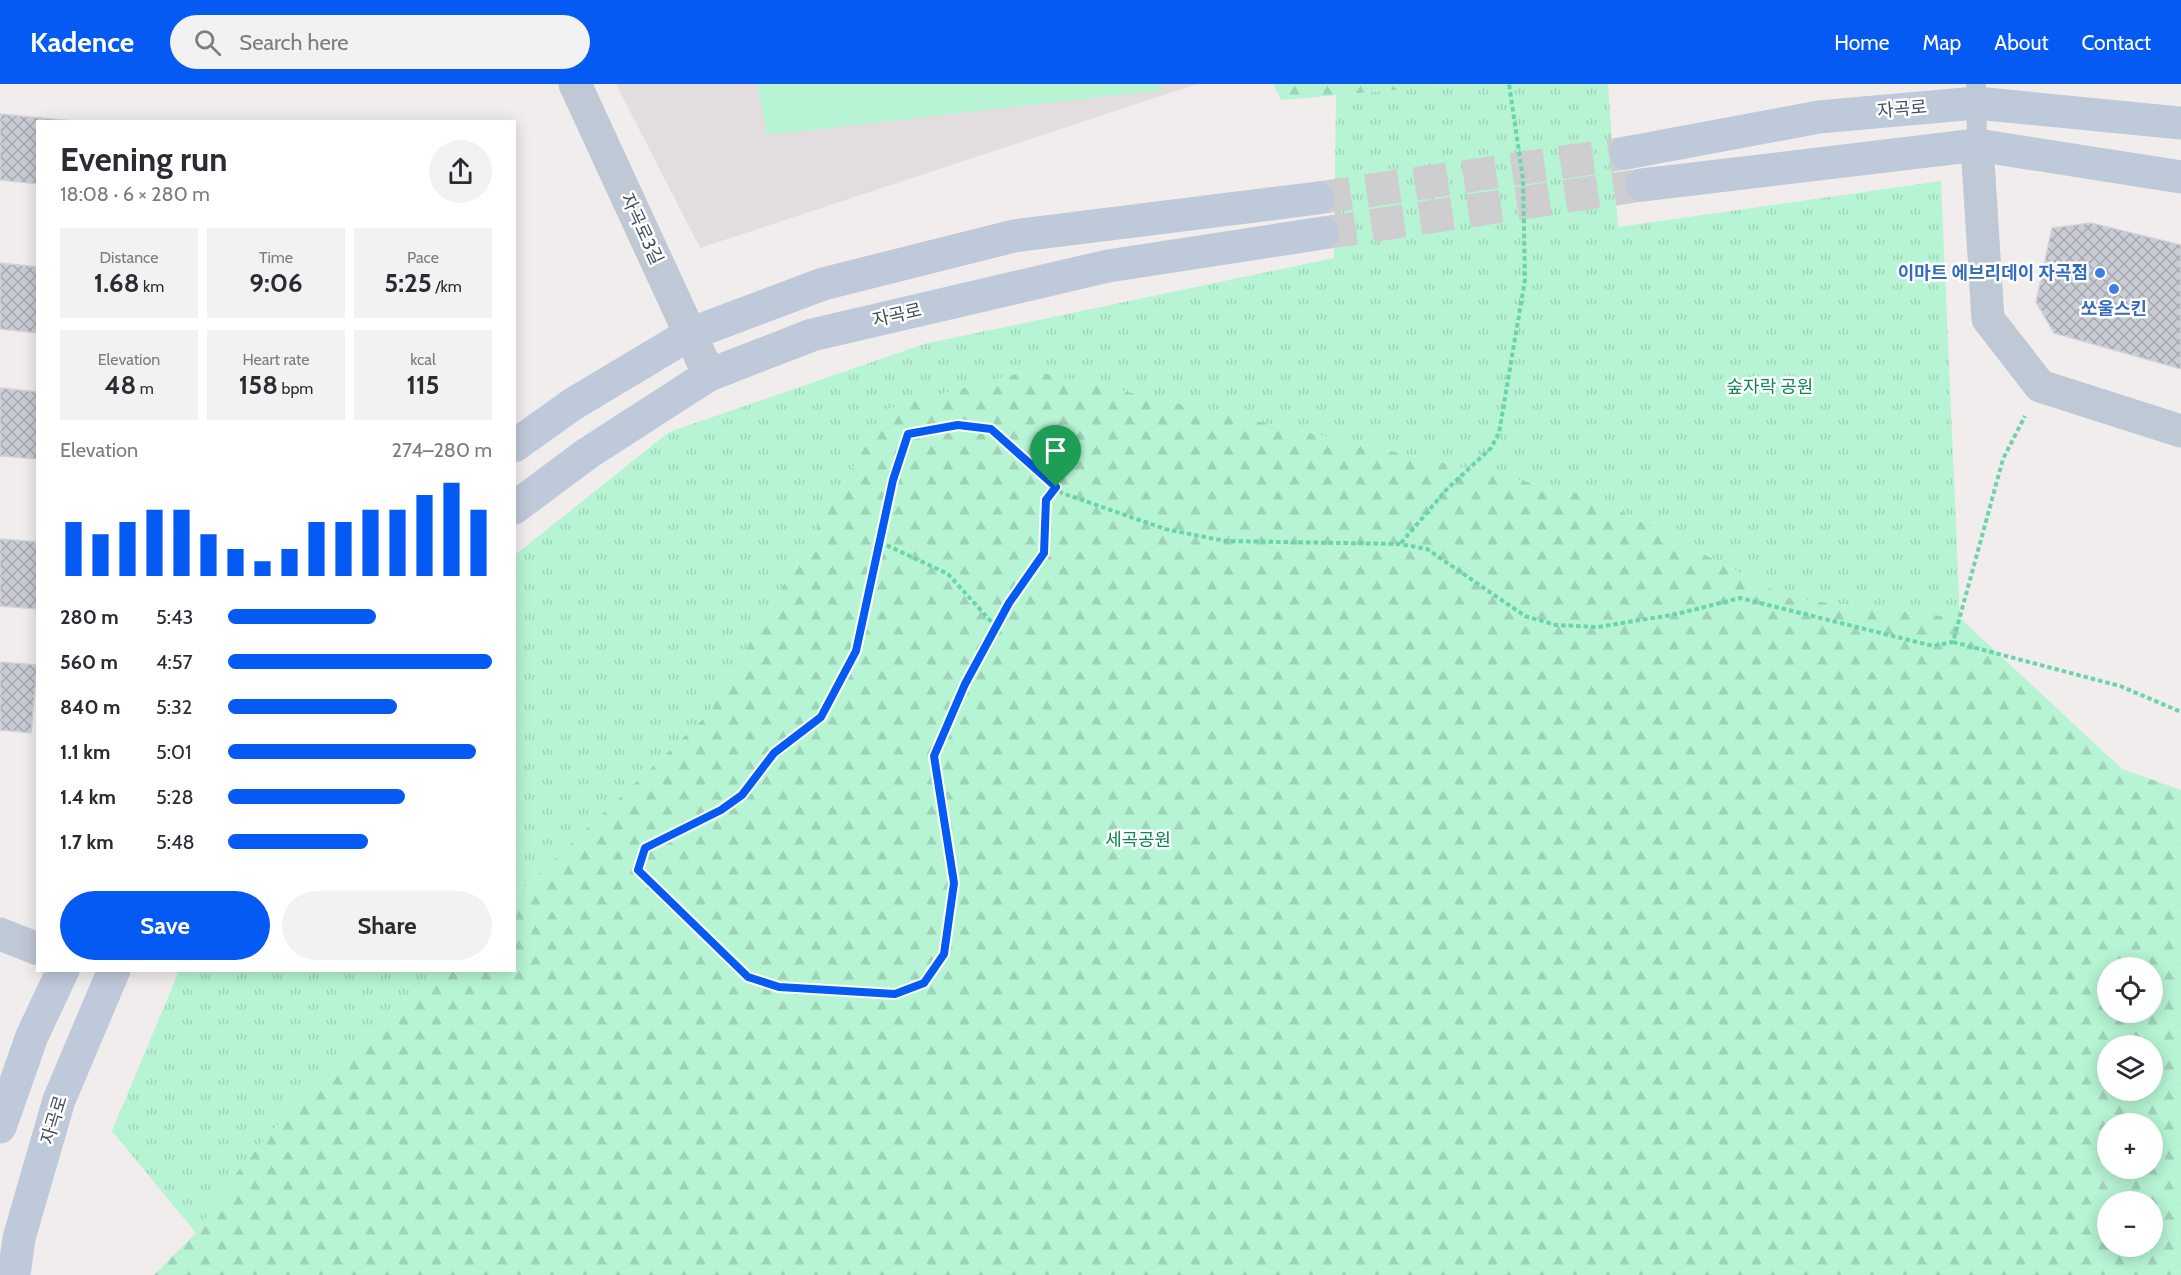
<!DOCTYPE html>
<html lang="en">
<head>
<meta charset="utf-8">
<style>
  body { margin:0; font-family:Cabin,"Noto Sans KR",sans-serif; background:#f2f2f3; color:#2b2b33; height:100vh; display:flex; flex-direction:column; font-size:22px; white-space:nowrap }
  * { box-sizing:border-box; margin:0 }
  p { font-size:20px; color:#7c7c81 }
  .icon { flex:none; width:33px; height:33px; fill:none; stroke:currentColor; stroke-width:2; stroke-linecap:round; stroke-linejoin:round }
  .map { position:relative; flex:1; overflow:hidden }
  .details { position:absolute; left:36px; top:36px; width:480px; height:852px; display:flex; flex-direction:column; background:#fff; border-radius:0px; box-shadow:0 3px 15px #0003 }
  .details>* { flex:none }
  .tools { position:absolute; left:2097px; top:873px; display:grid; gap:12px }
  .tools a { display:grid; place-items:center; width:66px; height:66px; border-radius:50%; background:#fff; box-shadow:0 3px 15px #0003; font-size:30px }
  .pin { position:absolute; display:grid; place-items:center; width:51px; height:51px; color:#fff; margin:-62px -26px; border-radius:50% 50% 50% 0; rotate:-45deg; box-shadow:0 0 6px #0007 }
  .pin .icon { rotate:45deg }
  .round { display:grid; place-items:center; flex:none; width:63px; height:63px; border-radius:32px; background:#f2f2f3 }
  .headline { display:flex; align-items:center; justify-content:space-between; height:102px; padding:0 24px }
  h1 { font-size:33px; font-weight:700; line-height:45px }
  .stats { display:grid; grid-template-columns:repeat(3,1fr); gap:9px; height:102px; padding:6px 24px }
  .stats div { display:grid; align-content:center; border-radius:0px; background:#f2f2f3; text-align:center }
  .stats b { font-size:26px; font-weight:700 }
  .stats small { font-size:16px; font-weight:400 }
  .stats p { font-size:16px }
  .chart { height:168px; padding:12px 24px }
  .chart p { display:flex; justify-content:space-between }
  .chart svg { width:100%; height:108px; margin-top:6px; stroke:#055af3; stroke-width:6 }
  .primary-button { display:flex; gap:12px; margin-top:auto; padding:12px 24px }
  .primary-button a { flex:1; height:69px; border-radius:36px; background:#055af3; color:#fff; font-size:24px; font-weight:700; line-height:69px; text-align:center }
  .primary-button a+a { background:#f2f2f3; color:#2b2b33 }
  ul { padding:0 24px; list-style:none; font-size:20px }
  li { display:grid; grid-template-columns:96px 72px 1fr; align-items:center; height:45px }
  li i { height:15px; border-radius:8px; background:#055af3 }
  header { display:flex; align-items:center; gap:36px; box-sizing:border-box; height:84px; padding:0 30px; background:#055af3; color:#fff }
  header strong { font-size:28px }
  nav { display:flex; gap:33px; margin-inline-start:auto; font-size:21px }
  .search { width:420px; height:54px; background:#f2f2f3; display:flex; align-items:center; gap:15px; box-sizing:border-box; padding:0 21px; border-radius:33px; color:#7c7c81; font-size:22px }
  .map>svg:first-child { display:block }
  .education { fill:#e2dedf }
  .forest { fill:url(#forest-firs); fill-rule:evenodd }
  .park { fill:url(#park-tufts) }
  .pitch { fill:#b6f4d3 }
  .building { fill:url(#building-cross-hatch); stroke:#d1d3da; stroke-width:1.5 }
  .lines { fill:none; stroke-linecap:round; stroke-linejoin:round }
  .secondary-tunnel { stroke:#cecdd0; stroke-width:33; stroke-dasharray:33 16; stroke-linecap:butt }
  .path { stroke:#6ad5a9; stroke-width:4; stroke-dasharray:4.5 3; stroke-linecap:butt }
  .lane { stroke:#bfc8d5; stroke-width:20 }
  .street { stroke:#bfc8d5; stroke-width:33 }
  .secondary { stroke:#bec9d9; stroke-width:33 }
  .route-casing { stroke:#fff; stroke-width:12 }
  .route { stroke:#055af3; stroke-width:8 }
  .shop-dot { fill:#3f7fe0; stroke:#fff; stroke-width:2 }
  .labels { text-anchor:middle; stroke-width:5; stroke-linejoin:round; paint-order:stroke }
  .street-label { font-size:18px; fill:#444f5d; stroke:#fff }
  .shop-label { font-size:18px; font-weight:bold; fill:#366cbe; stroke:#fff; text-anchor:end }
  .park-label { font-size:18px; fill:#0c8653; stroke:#fff }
</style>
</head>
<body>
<header>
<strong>Kadence</strong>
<div class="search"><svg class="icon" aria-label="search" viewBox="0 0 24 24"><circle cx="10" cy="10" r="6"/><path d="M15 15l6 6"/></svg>Search here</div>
<nav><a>Home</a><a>Map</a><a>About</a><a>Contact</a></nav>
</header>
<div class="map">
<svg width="2181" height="1191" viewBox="0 0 2181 1191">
  <defs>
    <pattern id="forest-firs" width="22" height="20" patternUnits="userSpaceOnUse" patternTransform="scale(1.5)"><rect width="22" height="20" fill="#b6f4d3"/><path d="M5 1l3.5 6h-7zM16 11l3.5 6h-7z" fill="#9ed3b8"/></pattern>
    <pattern id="park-tufts" width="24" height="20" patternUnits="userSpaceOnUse" patternTransform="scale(1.5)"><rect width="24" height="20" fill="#b6f4d3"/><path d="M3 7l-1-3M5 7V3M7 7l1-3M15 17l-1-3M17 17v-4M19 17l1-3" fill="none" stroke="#9ed3b8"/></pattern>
    <pattern id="building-cross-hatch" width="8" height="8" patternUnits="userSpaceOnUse" patternTransform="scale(1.5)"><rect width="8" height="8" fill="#c9ccd4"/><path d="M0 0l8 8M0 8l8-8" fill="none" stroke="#a5a8af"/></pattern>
  </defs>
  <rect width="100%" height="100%" fill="#f1eded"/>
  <polygon class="education" points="616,0 1197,0 700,164"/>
  <g class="forest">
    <polygon points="1273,0 1464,0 1281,16"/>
    <path d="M 1030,286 L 1591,412 L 1789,514 L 1960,534 L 2122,685 L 2181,706 L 2181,1191 L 154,1191 L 196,1149 L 237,1088 L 304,1010 L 435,887 L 514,886 L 515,812 L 707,631 L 887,325 ZM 2108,884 L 2152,884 L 2152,928 L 2108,928 ZM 2108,962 L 2152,962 L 2152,1006 L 2108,1006 ZM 2108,1040 L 2152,1040 L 2152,1084 L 2108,1084 ZM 2108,1118 L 2152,1118 L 2152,1162 L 2108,1162 Z"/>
  </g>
  <g class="park">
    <polygon points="1464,0 1608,0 1618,143 1941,97 1960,534 1789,514 1591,412 1030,286 887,325 707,631 515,812 515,471 669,348 924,260 1334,174 1336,11"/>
    <polygon points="179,887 435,887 304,1010 237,1088 196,1149 112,1047"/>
  </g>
  <polygon class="pitch" points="758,0 1161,0 1162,6 767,51"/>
  <g class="building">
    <polygon points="0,30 83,38 38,38 38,100 0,96"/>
    <polygon points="2091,139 2181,161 2181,285 2054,249 2036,218 2052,144"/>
    <polygon points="0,179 38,183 38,249 0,245"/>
    <polygon points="0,304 38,308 38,375 0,372"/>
    <polygon points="0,455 38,458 38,525 0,522"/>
    <polygon points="0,578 37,581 31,649 0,646"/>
  </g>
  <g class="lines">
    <g class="secondary-tunnel">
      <polyline points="1318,114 1626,69"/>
      <polyline points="1323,149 1642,101"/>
    </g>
    <g class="path">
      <path d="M 1056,403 L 1046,416 L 1044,469 L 1009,519 L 965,600 L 934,672 L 938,707 L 954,799 L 944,870 L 924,899 L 895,910 L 779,903 L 748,893 L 638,786 L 645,764 L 721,726 L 742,711 L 774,669 L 821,633 L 856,567 L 893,396 L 908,350 C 930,346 971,335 992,346 C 1013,356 1044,392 1062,409 L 1165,445 L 1225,457 L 1400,460 L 1427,465 L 1525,532 L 1556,541 L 1598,543 L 1677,530 L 1740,514 L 1933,562 L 1953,558 L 2003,375 L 2025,332"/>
      <polyline points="880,458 948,490 996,543"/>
      <polyline points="1401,459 1447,405 1491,364 1499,349 1525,196 1523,95 1509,0"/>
      <polyline points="1953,558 2120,602 2181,628"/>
    </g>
    <polyline class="lane" points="1976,0 1977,61"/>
    <g class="street">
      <polyline points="575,0 709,291"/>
      <polyline points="1977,61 1988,235 2040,302 2181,347"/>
      <polyline points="0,850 38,865"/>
    </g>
    <g class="secondary">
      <polyline points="1626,69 1819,33 1976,19 2181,39"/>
      <polyline points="1642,101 1977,61 2181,93"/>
      <polyline points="514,362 573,320 690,250 823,200 1014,152 1318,114"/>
      <polyline points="514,424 588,369 709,291 812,251 1108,182 1323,149"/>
      <polyline points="0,1043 32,952 63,886"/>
      <polyline points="14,1191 19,1154 59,1016 114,886"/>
    </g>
  </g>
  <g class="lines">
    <g class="route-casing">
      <polygon id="route" points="958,341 991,345 1056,403 1046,416 1044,469 1009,519 965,600 934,672 954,799 944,870 924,899 895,910 779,903 748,893 638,786 645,764 721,726 742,711 774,669 821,633 856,567 893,396 908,350"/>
    </g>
    <use href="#route" class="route"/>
  </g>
  <g class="shop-dot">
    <circle cx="2100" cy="189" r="6"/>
    <circle cx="2114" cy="205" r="6"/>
  </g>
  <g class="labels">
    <g class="street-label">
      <text transform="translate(1902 25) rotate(-5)" y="6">자곡로</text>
      <text transform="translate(642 145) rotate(65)" y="6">자곡로3길</text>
      <text transform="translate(897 231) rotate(-13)" y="6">자곡로</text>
      <text transform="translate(54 1036) rotate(-73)" y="6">자곡로</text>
    </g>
    <g class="shop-label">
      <text x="2088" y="195">이마트 에브리데이 자곡점</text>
      <text x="2114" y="231" text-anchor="middle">쏘울스킨</text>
    </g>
    <g class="park-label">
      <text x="1770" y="309">숲자락 공원</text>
      <text x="1138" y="762">세곡공원</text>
    </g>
  </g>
</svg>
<div class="tools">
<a><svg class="icon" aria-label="locate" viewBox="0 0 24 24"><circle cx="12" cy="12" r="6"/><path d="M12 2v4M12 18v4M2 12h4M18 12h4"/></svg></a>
<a><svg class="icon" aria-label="layers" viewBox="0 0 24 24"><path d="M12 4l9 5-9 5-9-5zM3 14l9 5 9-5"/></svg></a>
<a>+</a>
<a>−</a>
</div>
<div class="pin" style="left:1056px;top:403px;background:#1e9e55"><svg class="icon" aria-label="arrive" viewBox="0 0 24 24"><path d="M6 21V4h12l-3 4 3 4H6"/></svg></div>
<section class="details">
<div class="headline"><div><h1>Evening run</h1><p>18:08 · 6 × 280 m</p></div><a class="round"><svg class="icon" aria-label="share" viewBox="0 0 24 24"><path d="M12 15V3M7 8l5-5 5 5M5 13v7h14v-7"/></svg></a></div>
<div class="stats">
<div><p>Distance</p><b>1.68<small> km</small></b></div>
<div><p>Time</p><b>9:06</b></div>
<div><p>Pace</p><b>5:25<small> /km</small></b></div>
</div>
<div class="stats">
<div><p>Elevation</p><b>48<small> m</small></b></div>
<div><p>Heart rate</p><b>158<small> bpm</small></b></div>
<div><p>kcal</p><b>115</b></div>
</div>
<div class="chart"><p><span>Elevation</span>274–280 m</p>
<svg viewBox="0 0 160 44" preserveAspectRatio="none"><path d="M5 44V22M15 44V27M25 44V22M35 44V17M45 44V17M55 44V27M65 44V33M75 44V38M85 44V33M95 44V22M105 44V22M115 44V17M125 44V17M135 44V11M145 44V6M155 44V17"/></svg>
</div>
<ul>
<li><b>280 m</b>5:43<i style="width:56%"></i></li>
<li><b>560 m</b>4:57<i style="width:100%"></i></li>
<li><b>840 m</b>5:32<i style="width:64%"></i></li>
<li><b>1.1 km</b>5:01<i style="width:94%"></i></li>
<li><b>1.4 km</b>5:28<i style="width:67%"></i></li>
<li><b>1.7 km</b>5:48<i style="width:53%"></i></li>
</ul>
<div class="primary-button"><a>Save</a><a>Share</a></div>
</section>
</div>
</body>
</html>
